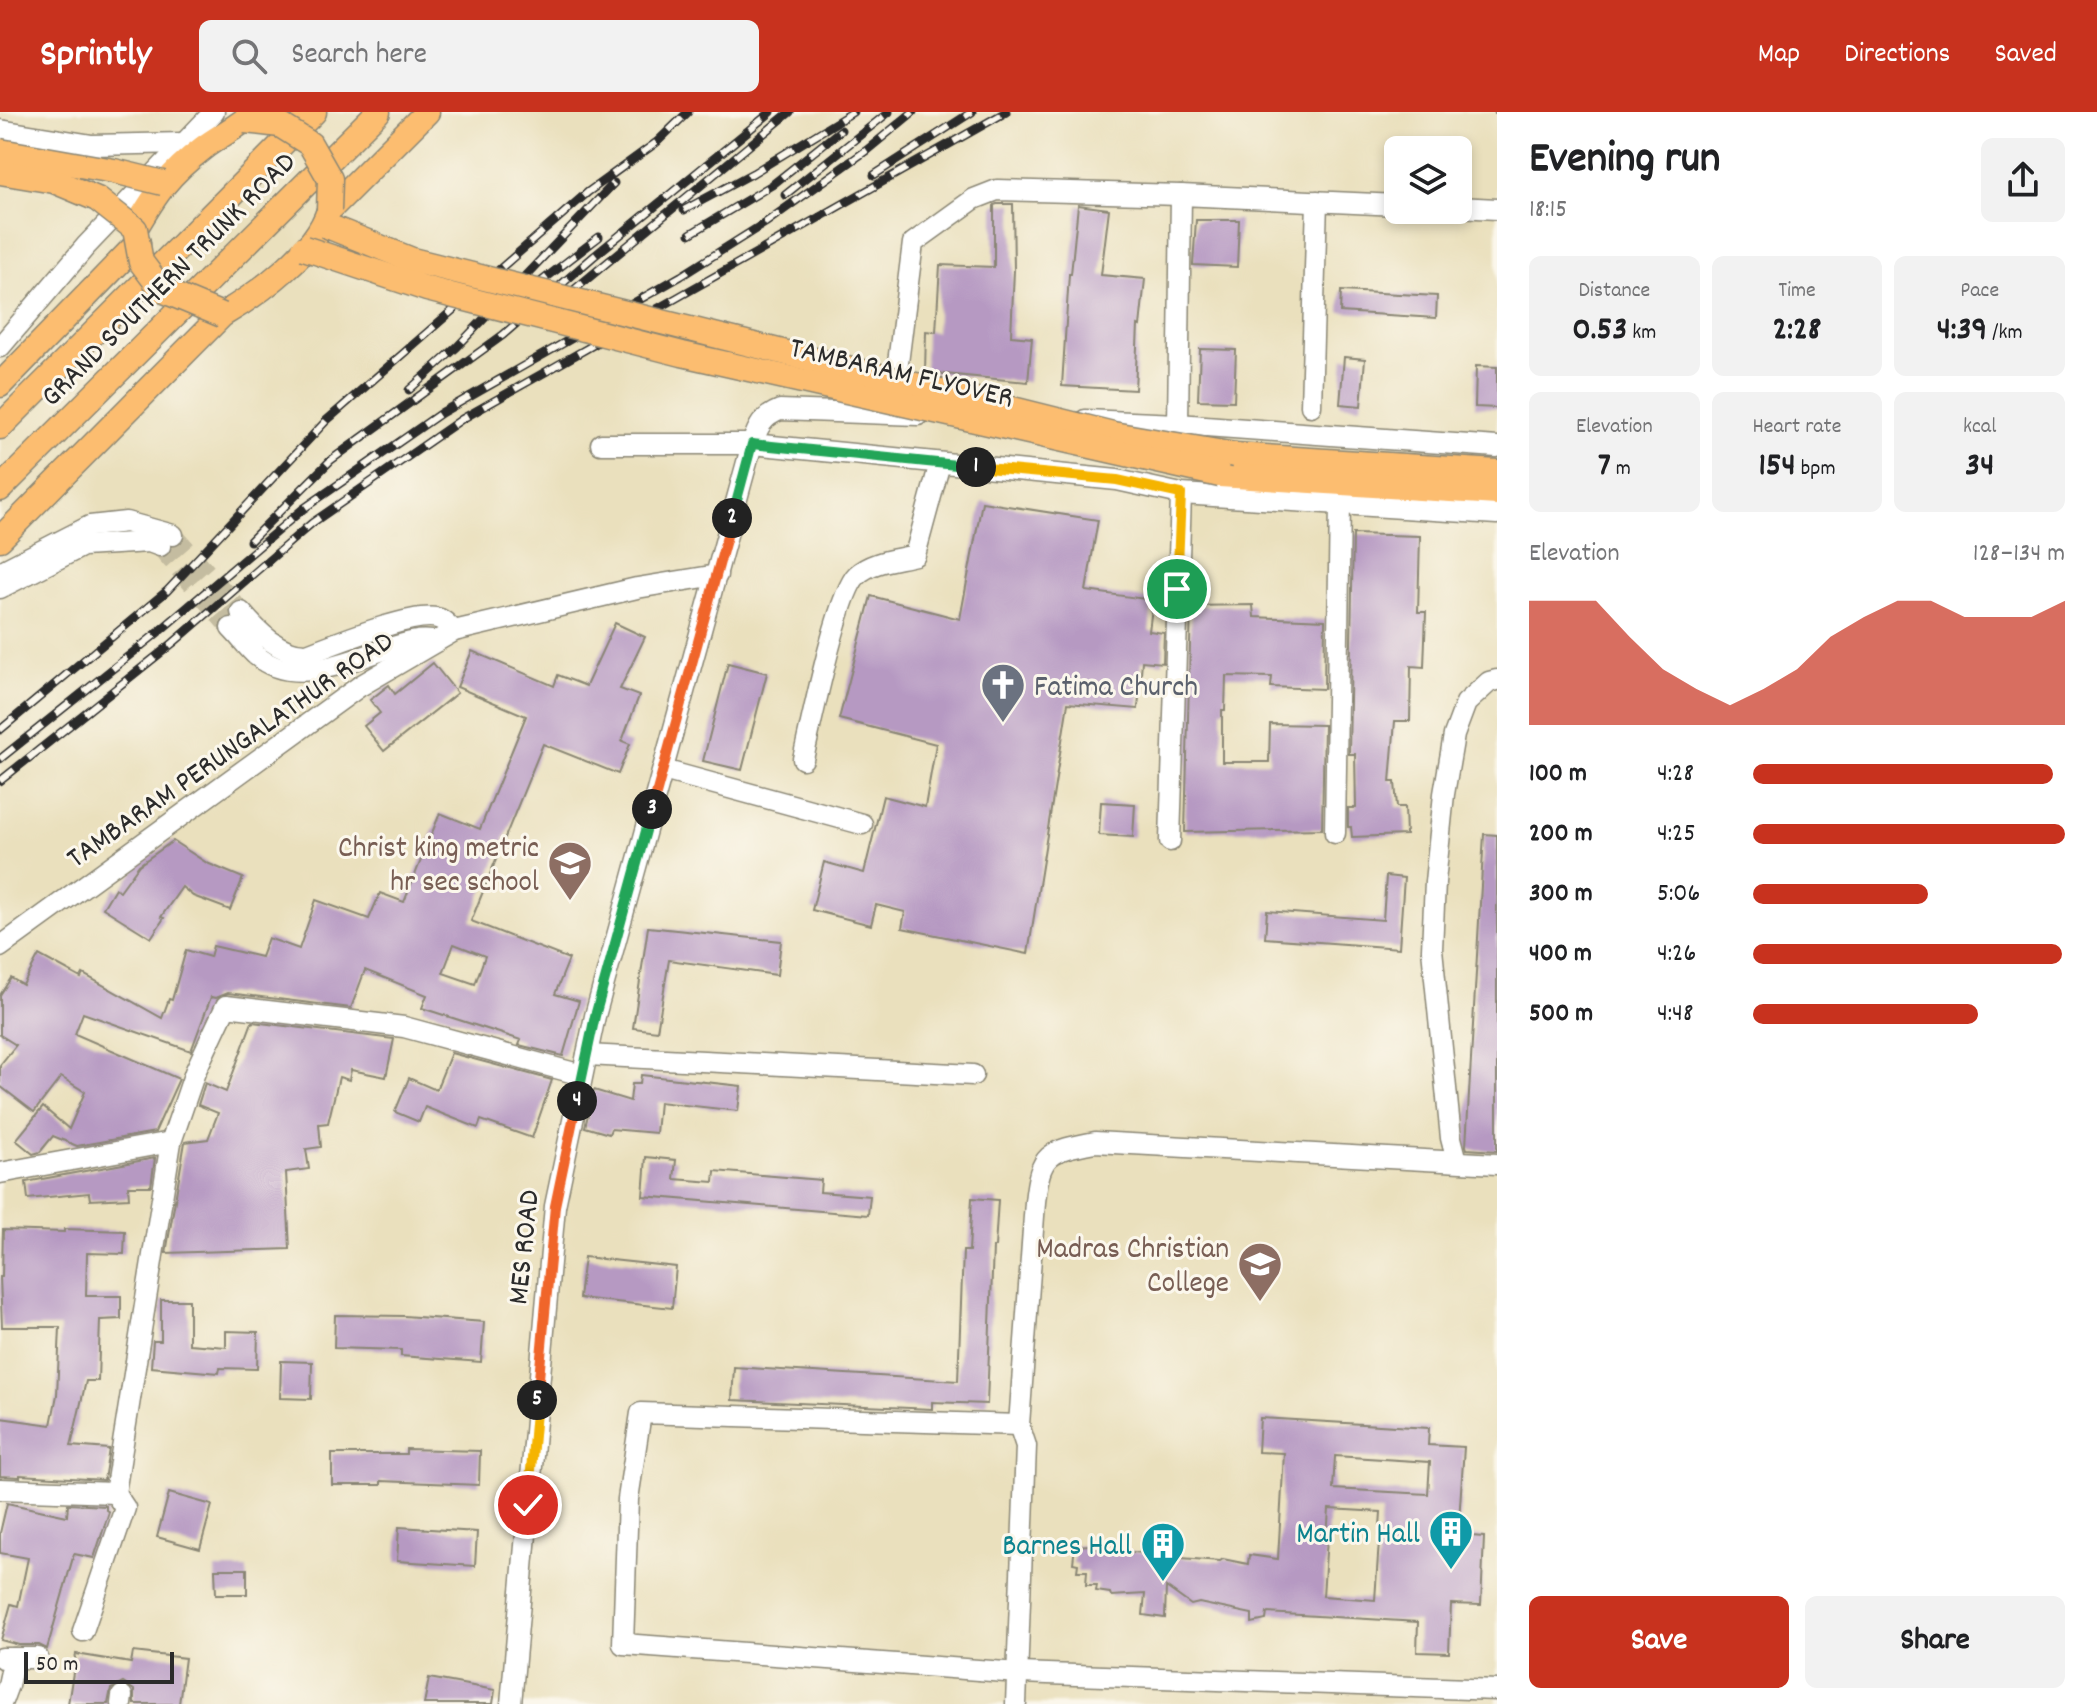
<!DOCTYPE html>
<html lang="en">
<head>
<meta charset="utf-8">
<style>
  body { margin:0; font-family:Dekko,sans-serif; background:#f2f2f2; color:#202124; height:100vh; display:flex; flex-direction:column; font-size:30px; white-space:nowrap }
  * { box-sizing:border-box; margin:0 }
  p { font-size:26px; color:#757577 }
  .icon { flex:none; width:44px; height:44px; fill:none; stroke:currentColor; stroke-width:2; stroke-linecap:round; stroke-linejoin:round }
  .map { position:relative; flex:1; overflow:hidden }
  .sheet { display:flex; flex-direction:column; background:#fff; width:600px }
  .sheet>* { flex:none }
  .controls { position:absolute; left:1384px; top:24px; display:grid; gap:16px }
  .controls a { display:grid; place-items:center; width:88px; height:88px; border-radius:12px; background:#fff; box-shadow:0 4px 12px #0003; font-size:40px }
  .scale { position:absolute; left:24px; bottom:20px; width:150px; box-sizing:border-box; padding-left:8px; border:4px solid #2b2b2b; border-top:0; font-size:22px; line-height:28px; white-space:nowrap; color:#2b2b2b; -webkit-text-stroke:6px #fbf7ec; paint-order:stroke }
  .pin { position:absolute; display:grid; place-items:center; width:68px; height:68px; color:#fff; margin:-34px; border:4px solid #fff; border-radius:50%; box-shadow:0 2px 8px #0007 }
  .km { position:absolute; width:40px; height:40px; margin:-20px; border-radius:50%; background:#222; color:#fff; font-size:22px; line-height:40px; text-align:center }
  .round { display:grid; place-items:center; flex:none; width:84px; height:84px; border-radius:12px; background:#f2f2f2 }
  .head { display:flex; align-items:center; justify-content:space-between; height:136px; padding:0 32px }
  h1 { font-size:44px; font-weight:800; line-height:60px }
  .metrics { display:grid; grid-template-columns:repeat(3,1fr); gap:12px; height:136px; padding:8px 32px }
  .metrics div { display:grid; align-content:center; border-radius:12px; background:#f2f2f2; text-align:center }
  .metrics b { font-size:34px; font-weight:800 }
  .metrics small { font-size:22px; font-weight:400 }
  .metrics p { font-size:22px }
  .chart { height:224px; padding:16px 32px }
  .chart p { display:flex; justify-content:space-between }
  .chart svg { width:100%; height:144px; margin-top:8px; fill:#c8321e; opacity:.7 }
  .cta { display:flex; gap:16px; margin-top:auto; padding:16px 32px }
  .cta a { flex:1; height:92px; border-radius:12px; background:#c8321e; color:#fff; font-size:32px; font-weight:800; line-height:92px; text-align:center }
  .cta a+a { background:#f2f2f2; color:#202124 }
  ul { padding:0 32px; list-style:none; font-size:26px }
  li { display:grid; grid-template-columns:128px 96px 1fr; align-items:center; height:60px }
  li i { height:20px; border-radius:10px; background:#c8321e }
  header { display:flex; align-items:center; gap:48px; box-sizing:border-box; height:112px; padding:0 40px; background:#c8321e; color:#fff }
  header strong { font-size:38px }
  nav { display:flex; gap:44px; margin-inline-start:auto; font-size:28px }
  .search { width:560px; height:72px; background:#f2f2f2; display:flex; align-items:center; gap:20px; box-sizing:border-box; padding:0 28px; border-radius:12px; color:#757577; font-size:30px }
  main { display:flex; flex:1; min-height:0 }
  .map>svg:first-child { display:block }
  .building { fill:#b699c2; fill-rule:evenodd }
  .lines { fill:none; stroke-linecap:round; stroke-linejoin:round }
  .minor-tunnel { stroke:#c4bca0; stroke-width:20; stroke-dasharray:20 10; stroke-linecap:butt }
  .minor-casing { stroke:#8a8674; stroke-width:23 }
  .major-casing { stroke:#8a8674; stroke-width:27 }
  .path { stroke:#8a8674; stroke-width:4; stroke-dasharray:6 6; stroke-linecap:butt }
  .minor { stroke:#fff; stroke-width:20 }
  .major { stroke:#fcbd6f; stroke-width:24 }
  .rail-casing { stroke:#2b2b2b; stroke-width:9 }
  .rail { stroke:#fbf7ec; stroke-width:6; stroke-dasharray:18; stroke-linecap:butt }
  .major-bridge-casing { stroke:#8a8674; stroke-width:27; stroke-linecap:butt }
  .major-bridge { stroke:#fcbd6f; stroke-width:24 }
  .split-1-casing { stroke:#fff; stroke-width:16 }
  .split-2-casing { stroke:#fff; stroke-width:16 }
  .split-3-casing { stroke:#fff; stroke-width:16 }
  .split-4-casing { stroke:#fff; stroke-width:16 }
  .split-5-casing { stroke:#fff; stroke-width:16 }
  .split-6-casing { stroke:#fff; stroke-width:16 }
  .split-1 { stroke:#f5b400; stroke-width:10 }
  .split-2 { stroke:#22a559; stroke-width:10 }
  .split-3 { stroke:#f0652b; stroke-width:10 }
  .split-4 { stroke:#22a559; stroke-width:10 }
  .split-5 { stroke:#f0652b; stroke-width:10 }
  .split-6 { stroke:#f5b400; stroke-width:10 }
  .labels { text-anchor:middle; stroke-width:6; stroke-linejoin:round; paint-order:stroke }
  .street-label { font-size:30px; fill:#2b2b2b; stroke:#fbf7ec }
  .worship-label { font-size:30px; fill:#5b616d; stroke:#fbf7ec; text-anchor:start }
  .education-label { font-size:30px; fill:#785e54; stroke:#fbf7ec; text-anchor:end }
  .culture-label { font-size:30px; fill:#0d838f; stroke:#fbf7ec; text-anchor:end }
</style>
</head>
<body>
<header>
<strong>Sprintly</strong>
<div class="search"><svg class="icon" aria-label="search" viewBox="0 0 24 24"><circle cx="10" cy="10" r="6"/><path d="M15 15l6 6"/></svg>Search here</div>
<nav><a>Map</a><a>Directions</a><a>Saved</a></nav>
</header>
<main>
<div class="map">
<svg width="1497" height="1592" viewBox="0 0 1497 1592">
  <rect width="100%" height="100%" fill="#fbf7ec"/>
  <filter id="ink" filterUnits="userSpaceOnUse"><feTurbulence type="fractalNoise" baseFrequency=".0125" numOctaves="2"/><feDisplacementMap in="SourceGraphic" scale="16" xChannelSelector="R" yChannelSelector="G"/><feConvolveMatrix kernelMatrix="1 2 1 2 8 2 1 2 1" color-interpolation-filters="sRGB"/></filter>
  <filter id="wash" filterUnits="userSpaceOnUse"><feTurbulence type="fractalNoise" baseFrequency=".006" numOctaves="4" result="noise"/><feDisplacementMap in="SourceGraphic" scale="32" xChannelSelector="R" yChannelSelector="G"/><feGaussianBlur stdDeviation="1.8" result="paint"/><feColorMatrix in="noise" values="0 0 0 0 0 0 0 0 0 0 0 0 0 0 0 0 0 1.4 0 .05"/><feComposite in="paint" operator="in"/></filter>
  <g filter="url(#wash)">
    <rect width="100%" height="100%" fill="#eae0bd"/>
    <g id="blocks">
      <g class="building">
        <polygon points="997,92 1013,92 1014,158 1011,224 1032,226 1028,270 925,260 926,219 936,220 940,153 994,155 994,93"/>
        <polygon points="1078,93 1109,97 1101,163 1145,167 1140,214 1138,213 1135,278 1062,274 1069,162 1071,162"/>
        <polygon points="1196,108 1239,108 1237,155 1193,153"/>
        <polygon points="1341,179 1437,184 1436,206 1340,200"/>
        <polygon points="1200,237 1236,238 1234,289 1198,288"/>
        <polygon points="1344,245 1365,247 1361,294 1340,292"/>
        <polygon points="1476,254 1497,255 1497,296 1475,295"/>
        <polygon points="982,390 1098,408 1086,479 1153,488 1149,519 1164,521 1163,551 1142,549 1138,597 1068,591 1028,842 902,816 905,800 876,793 871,813 812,798 824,750 864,761 883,684 925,695 936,632 839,607 871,484 960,507"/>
        <polygon points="1353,422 1420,424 1418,500 1426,500 1424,555 1411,554 1410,609 1395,609 1390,670 1395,670 1397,695 1405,695 1406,723 1352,725 1351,715 1348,715 1348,696 1356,696 1355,642 1349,642"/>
        <polygon points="1253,493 1254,505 1325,508 1324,577 1271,575 1272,565 1226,564 1225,598 1222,598 1222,650 1269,650 1270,612 1324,613 1322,717 1185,720 1191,494"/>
        <path d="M 615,511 L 645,525 L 620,577 L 639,584 L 622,629 L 630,632 L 618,662 L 543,632 L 471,809 L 569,847 L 555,882 L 579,889 L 563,944 L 519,933 L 521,928 L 422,896 L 427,883 L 365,858 L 351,896 L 228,881 L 216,886 L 211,885 L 191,939 L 83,901 L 75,922 L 179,967 L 155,1020 L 77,1034 L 53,1024 L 40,1040 L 33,1042 L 16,1028 L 43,995 L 69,1017 L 85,980 L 61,965 L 34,1000 L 0,974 L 0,953 L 16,933 L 0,923 L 0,883 L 11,866 L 23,873 L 39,843 L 81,866 L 83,862 L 162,906 L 169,887 L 172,888 L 186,838 L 210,845 L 213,834 L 261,845 L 268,826 L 299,837 L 316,788 L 369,807 L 380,781 L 404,790 L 440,701 L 480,717 L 526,604 L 457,575 L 472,539 L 554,574 L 558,563 L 586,574 ZM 454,832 L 485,844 L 475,872 L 443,861 Z"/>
        <polygon points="433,551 457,581 384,639 364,614 380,601 370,588 389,573 395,582"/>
        <polygon points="728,551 767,561 742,658 703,649"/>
        <polygon points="1101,690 1135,692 1133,725 1099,723"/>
        <polygon points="1484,722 1497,723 1497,1039 1467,1037 1466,1034"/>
        <polygon points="173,729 207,751 243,766 230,798 193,784 182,775 161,805 164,806 151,826 103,796 115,776 120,779 139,753"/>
        <polygon points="1386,764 1404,766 1399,836 1265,826 1267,799 1383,808"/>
        <polygon points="648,815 781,829 777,863 669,848 657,919 633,916"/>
        <polygon points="252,910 394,927 386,965 351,958 349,968 339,965 328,1011 319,1012 321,1035 306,1037 309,1057 286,1060 290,1137 166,1141 185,1030 208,1027 218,1001 198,993 205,971 226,980"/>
        <polygon points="451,941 552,968 532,1026 481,1008 478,1016 425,995 419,1010 395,1000 409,966 436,978"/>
        <polygon points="641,963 741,974 738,999 659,990 656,1021 611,1017 609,1022 585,1015 594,978 630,989 632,972 640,972"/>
        <polygon points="646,1045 676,1048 674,1067 714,1070 715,1059 821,1068 820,1080 870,1084 868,1103 643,1084"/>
        <polygon points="155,1046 151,1074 128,1074 129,1086 90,1088 89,1081 28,1087 26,1070"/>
        <polygon points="972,1086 998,1088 995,1135 993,1135 987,1292 932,1290 932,1297 732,1288 734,1255 958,1269 963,1139 969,1139"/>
        <polygon points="64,1117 125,1119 124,1142 87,1141 86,1184 121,1184 121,1207 100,1208 98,1269 86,1269 71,1334 109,1337 104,1368 20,1363 20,1365 0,1364 0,1306 51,1313 57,1283 60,1215 2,1215 0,1165 2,1165 3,1118 64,1120"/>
        <polygon points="584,1145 676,1155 672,1196 579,1186"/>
        <polygon points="161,1188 189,1188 189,1232 226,1235 226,1219 258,1220 257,1257 220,1256 219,1261 151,1255 153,1229 161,1229"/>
        <polygon points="335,1203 404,1204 484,1210 481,1250 401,1244 401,1238 334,1236"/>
        <polygon points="281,1249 312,1250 311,1287 280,1286"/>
        <path d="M 1260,1306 L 1429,1316 L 1428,1333 L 1464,1335 L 1458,1423 L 1484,1425 L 1481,1493 L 1451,1492 L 1449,1541 L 1417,1540 L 1418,1510 L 1267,1501 L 1266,1508 L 1252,1511 L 1252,1502 L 1199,1491 L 1191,1493 L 1166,1475 L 1165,1506 L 1143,1503 L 1145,1482 L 1111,1484 L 1110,1481 L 1096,1479 L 1097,1473 L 1086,1473 L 1087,1459 L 1077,1459 L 1078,1452 L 1073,1451 L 1075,1434 L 1091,1433 L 1092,1437 L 1145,1441 L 1147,1438 L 1166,1441 L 1168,1445 L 1220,1449 L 1223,1447 L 1248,1452 L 1249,1443 L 1278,1447 L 1284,1341 L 1258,1340 ZM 1335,1344 L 1430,1350 L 1428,1382 L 1333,1377 ZM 1329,1397 L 1381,1400 L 1375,1488 L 1323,1484 Z"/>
        <polygon points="406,1337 480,1339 479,1373 381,1369 381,1373 332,1373 332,1342 406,1342"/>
        <polygon points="169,1381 212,1393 200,1437 157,1425"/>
        <polygon points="7,1391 67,1404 68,1392 106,1394 106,1398 109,1400 94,1446 74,1442 47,1537 39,1533 19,1533 1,1528 11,1492 18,1494 28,1446 0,1441 0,1421"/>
        <polygon points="399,1415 477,1420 475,1454 397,1449"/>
        <polygon points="215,1457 247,1457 247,1482 216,1482"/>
        <polygon points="133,1540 185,1546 179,1592 134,1592 134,1578 123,1571 111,1577 108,1592 68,1592 76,1542 131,1551"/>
        <polygon points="429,1566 495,1578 493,1592 424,1592"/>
      </g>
    </g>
  </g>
  <g filter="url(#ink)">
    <use href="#blocks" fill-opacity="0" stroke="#8a8674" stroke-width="2"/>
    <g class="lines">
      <g class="minor-tunnel">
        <polyline points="173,423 241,500"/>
        <polyline points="160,434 231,516"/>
      </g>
      <g class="minor-casing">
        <g id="minor">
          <polyline points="0,18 92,33 185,31"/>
          <polyline points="1458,95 1497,97"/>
          <polyline points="0,235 86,134 214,0"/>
          <polyline points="894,283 913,131 974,87 997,78 1181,83"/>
          <polyline points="1311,294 1317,89"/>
          <polyline points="1085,308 1178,312 1497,335"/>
          <polyline points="1178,312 1181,83 1398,93"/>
          <polyline points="601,332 752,332 1117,368 1181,382 1497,402"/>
          <polyline points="0,460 90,414 126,410 173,423"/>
          <polyline points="0,476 83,434 149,430 160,434"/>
          <path d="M 241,500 C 257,519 280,543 307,542 C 331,533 419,497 440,507 C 445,509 450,515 454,519"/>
          <path d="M 231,516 C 240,525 248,536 257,544 C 292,574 345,551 383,538 C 401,533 414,527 432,529"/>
          <path d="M 803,647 C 811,613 837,482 857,463 C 872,449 896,448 915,443 L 940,351"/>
          <polyline points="663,658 862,712"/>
          <polyline points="1335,721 1340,391"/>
          <polyline points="1170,729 1181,382"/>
          <polyline points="0,835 360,574 454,519 637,476 717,463"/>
          <polyline points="587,943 973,963"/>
          <polyline points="171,1030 195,960 226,894 404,915 582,963"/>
          <polyline points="1457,1049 1451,1026 1432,837 1435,770 1444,682 1454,623 1466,591 1489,570 1497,568"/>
          <path d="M 1497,1052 L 1095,1030 C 1048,1039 1040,1041 1035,1090 L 1019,1313 L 641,1301 L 628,1387 L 623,1532 L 1019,1561 L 1497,1578"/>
          <polyline points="0,1061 171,1030 115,1381 0,1377"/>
          <polyline points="83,1519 125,1396 115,1381"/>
          <polyline points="2,1546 38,1546"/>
          <polyline points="1,1592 8,1573 14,1546"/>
          <polyline points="121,1592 122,1584"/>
          <path d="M 511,1592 L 555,1094 L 595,904 L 752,332 C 758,315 762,305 780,298 L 918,303"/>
          <polyline points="1016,1592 1026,1334 1019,1313"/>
        </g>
      </g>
      <g class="major-casing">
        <g id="major">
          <path d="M 135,117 C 156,81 169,62 203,36 C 220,23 239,15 254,0"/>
          <polyline points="0,273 138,131"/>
          <polyline points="0,315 314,0"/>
          <polyline points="1235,343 1497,360"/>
          <polyline points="1220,363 1497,381"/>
          <polyline points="0,377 378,0"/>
          <path d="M 0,427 L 222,203 C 258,182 317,139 329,98 L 427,0"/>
        </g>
      </g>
      <polyline class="path" points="1495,0 1497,3"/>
      <use href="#minor" class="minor"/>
      <use href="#major" class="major"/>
      <g class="rail-casing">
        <g id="rail">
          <polyline points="874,63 972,0"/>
          <polyline points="785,83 889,0"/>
          <polyline points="684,98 753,61 853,0"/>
          <polyline points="690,122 772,73 841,18"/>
          <polyline points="504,198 599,125"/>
          <polyline points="541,205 790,0"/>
          <polyline points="409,278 457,235 614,71"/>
          <polyline points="250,429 331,348 503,223 593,145 771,0"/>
          <polyline points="0,618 167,479 326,309 588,80 657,30 688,0"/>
          <polyline points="0,647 156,522 303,397 441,301 681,164 765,111 867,38 913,0"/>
          <polyline points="0,669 173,531 312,411 462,307 1006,0"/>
        </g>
      </g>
      <use href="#rail" class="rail"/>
      <g class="major-bridge-casing">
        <g id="major-bridge">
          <polyline points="245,9 280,13 310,32 330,67 329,98"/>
          <polyline points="0,39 114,59 163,71"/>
          <polyline points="0,60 54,69 97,87 135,117 141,150 162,178 222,203"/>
          <polyline points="325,113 412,148 1113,322 1235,343"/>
          <polyline points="304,136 427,177 682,242 1220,363"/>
        </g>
      </g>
      <use href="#major-bridge" class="major-bridge"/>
    </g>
  </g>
  <g class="lines" filter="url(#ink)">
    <g class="split-1-casing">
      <polyline id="split-1" points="976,355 1117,368 1181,382 1177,477"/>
    </g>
    <g class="split-2-casing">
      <polyline id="split-2" points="732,406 752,332 976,355"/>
    </g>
    <g class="split-3-casing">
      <polyline id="split-3" points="652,697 732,406"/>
    </g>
    <g class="split-4-casing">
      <polyline id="split-4" points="577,989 595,904 652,697"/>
    </g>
    <g class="split-5-casing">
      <polyline id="split-5" points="537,1288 555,1094 577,989"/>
    </g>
    <g class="split-6-casing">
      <polyline id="split-6" points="528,1393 537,1288"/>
    </g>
    <use href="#split-1" class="split-1"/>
    <use href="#split-2" class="split-2"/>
    <use href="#split-3" class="split-3"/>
    <use href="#split-4" class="split-4"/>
    <use href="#split-5" class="split-5"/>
    <use href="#split-6" class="split-6"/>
  </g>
  <defs>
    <g id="church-pin" transform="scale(2.3)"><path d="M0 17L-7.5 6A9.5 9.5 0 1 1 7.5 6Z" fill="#6b7280" stroke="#fbf7ec"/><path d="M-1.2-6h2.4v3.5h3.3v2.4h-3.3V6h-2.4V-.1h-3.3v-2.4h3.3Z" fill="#fff"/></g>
    <g id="school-pin" transform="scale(2.3)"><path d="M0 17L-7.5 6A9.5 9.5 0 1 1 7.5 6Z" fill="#8d6e63" stroke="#fbf7ec"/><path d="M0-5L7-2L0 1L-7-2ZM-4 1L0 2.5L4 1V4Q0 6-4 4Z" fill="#fff"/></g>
    <g id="university-pin" transform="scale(2.3)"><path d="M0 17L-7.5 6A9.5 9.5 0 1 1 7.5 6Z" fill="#8d6e63" stroke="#fbf7ec"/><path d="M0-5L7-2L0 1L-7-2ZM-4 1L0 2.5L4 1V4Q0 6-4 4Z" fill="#fff"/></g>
    <g id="building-pin" transform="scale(2.3)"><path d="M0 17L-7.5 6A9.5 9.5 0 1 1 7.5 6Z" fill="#0f9aa8" stroke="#fbf7ec"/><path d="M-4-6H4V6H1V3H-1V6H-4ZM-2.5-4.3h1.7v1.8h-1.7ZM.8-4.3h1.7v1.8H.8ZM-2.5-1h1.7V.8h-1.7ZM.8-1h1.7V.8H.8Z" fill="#fff"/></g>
  </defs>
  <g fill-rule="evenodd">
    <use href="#church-pin" x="1003" y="573"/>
    <use href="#school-pin" x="570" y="751"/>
    <use href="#university-pin" x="1260" y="1152"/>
    <use href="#building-pin" x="1451" y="1420"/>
    <use href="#building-pin" x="1163" y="1432"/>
  </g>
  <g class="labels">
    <g class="street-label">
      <text transform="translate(167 166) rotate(-45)" y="10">GRAND SOUTHERN TRUNK ROAD</text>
      <text transform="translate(902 259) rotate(13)" y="10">TAMBARAM FLYOVER</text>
      <text transform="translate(229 636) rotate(-35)" y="10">TAMBARAM PERUNGALATHUR ROAD</text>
      <text transform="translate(522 1135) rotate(-84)" y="10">MES ROAD</text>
    </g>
    <g class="worship-label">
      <text x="1034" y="583">Fatima Church</text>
    </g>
    <g class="education-label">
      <text x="539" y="744">Christ king metric<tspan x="539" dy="34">hr sec school</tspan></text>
      <text x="1229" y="1145">Madras Christian<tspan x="1229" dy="34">College</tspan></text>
    </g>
    <g class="culture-label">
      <text x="1420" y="1430">Martin Hall</text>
      <text x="1132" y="1442">Barnes Hall</text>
    </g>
  </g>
</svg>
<div class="controls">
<a><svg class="icon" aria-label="layers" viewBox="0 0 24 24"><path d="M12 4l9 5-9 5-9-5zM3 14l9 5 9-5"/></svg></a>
</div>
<div class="scale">50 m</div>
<div class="pin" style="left:1177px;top:477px;background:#1e9e55"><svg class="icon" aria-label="arrive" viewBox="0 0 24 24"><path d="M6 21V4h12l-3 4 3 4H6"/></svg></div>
<div class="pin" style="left:528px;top:1393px;background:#d93025"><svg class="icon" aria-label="check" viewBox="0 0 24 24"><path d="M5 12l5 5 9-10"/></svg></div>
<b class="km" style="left:976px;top:355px">1</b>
<b class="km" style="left:732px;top:406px">2</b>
<b class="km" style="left:652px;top:697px">3</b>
<b class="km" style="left:577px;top:989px">4</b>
<b class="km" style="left:537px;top:1288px">5</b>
</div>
<section class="sheet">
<div class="head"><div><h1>Evening run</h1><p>18:15</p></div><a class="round"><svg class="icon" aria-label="share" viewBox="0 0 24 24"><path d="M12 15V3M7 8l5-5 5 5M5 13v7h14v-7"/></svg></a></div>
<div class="metrics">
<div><p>Distance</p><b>0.53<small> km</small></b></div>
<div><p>Time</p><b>2:28</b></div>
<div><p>Pace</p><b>4:39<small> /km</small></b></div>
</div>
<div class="metrics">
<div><p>Elevation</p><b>7<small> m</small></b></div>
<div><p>Heart rate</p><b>154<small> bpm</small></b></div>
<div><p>kcal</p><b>34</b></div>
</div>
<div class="chart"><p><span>Elevation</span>128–134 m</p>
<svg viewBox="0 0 160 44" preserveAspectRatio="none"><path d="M0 44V6L10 6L20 6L30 17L40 27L50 33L60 38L70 33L80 27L90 17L100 11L110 6L120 6L130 11L140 11L150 11L160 6V44z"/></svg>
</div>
<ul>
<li><b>100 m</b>4:28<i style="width:96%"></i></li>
<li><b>200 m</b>4:25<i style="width:100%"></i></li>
<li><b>300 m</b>5:06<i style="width:56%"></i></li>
<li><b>400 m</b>4:26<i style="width:99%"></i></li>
<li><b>500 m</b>4:48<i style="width:72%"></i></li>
</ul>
<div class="cta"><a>Save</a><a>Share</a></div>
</section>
</main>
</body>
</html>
